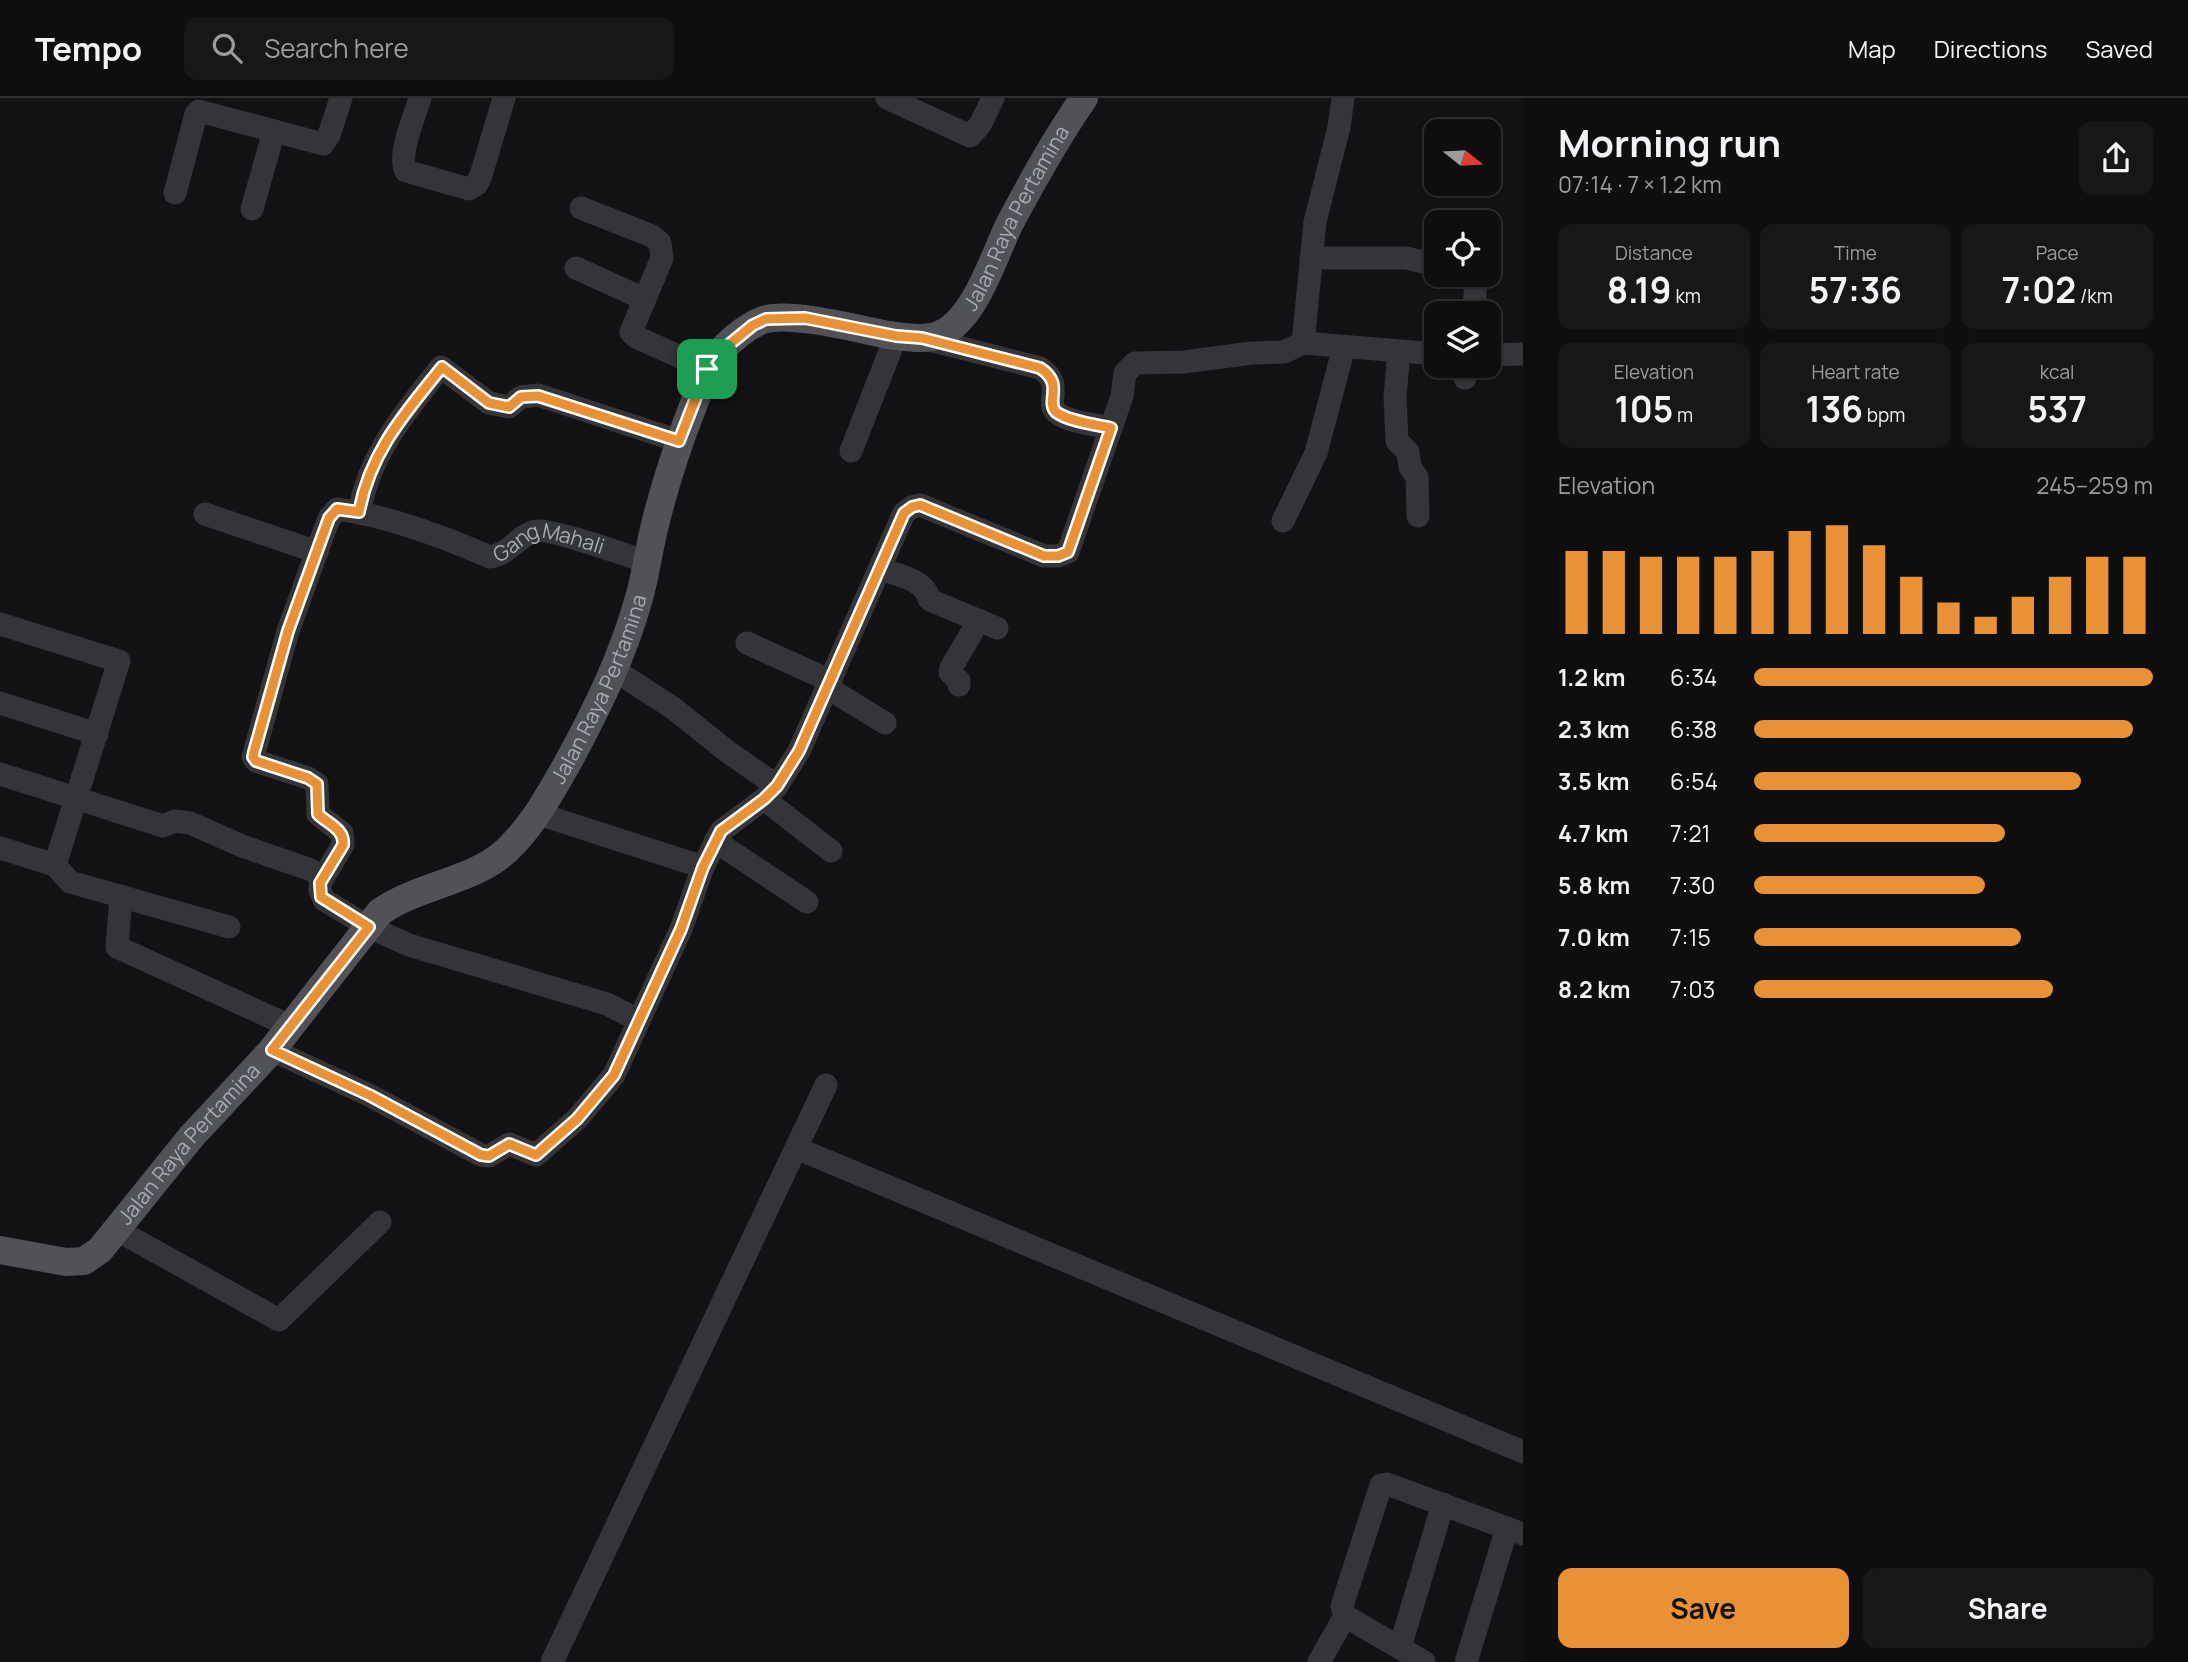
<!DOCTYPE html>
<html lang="en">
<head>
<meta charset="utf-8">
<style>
  body { margin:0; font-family:Manrope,sans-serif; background:#171718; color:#f1f3f6; height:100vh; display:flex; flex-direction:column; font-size:26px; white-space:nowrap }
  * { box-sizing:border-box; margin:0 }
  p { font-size:23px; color:#9b9c9e }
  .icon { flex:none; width:38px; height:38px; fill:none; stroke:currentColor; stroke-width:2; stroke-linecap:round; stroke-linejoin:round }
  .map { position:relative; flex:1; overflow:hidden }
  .side { display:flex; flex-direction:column; background:#0e0e0f; width:665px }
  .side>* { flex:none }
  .needle { width:46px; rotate:108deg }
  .controls { position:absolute; left:1424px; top:21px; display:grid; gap:14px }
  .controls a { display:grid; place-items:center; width:77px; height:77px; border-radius:14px; background:#0e0e0f; box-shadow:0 2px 5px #0004,0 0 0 2px #2e2e2f; font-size:35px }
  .pin { position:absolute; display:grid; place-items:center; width:60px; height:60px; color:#fff; margin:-30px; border-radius:14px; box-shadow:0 4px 10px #0006 }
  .round { display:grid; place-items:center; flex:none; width:74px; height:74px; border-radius:14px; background:#171718 }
  .summary { display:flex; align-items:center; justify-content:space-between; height:119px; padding:0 35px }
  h1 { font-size:38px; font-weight:700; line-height:52px }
  .stats { display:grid; grid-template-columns:repeat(3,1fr); gap:10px; height:119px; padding:7px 35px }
  .stats div { display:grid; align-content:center; border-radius:14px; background:#171718; text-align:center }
  .stats b { font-size:35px; font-weight:700 }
  .stats small { font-size:19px; font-weight:400 }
  .stats p { font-size:19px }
  .chart { height:196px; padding:14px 35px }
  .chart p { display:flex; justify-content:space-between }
  .chart svg { width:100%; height:126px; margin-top:7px; stroke:#e89136; stroke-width:6 }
  .cta { display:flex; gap:14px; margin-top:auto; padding:14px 35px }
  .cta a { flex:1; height:80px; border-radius:14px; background:#e89136; color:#111; font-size:28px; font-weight:700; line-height:80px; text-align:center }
  .cta a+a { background:#171718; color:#f1f3f6 }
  ul { padding:0 35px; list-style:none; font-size:23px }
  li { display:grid; grid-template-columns:112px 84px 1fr; align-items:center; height:52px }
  li i { height:18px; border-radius:9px; background:#e89136 }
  header { display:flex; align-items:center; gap:42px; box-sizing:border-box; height:98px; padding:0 35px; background:#0e0e0f; border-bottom:2px solid #2e2e2f }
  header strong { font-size:33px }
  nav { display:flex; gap:38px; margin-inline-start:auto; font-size:24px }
  .search { width:490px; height:63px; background:#171718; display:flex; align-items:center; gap:18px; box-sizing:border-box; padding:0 24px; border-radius:14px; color:#9b9c9e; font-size:26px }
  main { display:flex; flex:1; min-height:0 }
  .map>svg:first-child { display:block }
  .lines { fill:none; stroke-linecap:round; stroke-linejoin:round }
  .minor { stroke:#333538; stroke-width:23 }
  .major { stroke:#505257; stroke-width:28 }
  .route-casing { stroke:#fff; stroke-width:14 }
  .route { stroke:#e89136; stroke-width:9 }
  .labels { text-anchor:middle; stroke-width:5; stroke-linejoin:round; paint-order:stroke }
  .street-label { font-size:21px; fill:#a4abb3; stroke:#0d0d0f }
</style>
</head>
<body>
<header>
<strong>Tempo</strong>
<div class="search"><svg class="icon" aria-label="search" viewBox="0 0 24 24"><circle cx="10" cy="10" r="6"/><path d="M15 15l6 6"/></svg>Search here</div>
<nav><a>Map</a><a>Directions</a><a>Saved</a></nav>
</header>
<main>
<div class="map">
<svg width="1523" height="1564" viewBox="0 0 1523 1564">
  <rect width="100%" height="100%" fill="#121214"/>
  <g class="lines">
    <g class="minor">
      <path d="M 420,0 C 415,18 397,57 406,73 L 469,91 L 477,86 L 481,77 L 504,0"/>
      <polyline points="887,0 970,38 980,27 993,0"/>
      <polyline points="1343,0 1339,29 1315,124 1303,245 1437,256"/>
      <polyline points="175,95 196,16 199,13 323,46 329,37 341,0"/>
      <polyline points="581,110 652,138 660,145 662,160 631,234 636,239 707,271"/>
      <polyline points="252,111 274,33"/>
      <polyline points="1311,160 1406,160 1432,166"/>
      <polyline points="576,170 644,201"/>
      <polyline points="1474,215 1476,177"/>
      <path d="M 922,240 L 1040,270 C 1065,286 1045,304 1056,314 C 1069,325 1095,326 1111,330"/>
      <polyline points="1399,254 1395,298 1397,343 1408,354 1410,369 1417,379 1418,418"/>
      <polyline points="1489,257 1523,256"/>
      <polyline points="1465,280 1465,268"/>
      <polyline points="851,353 896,238"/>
      <path d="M 359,414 C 370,354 405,315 441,269 L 489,305 L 509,309 L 521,299 L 538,297 L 679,343"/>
      <polyline points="205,416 317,454"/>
      <polyline points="1283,423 1316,355 1344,249"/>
      <path d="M 880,471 C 896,477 925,481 929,501 L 932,503 L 997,530"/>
      <polyline points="0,526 119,563 55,767"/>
      <polyline points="747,545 831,583"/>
      <polyline points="614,572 673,610 728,654 777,688"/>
      <polyline points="959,587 959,583 950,574 951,570 979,522"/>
      <polyline points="828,590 885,625"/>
      <polyline points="0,605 97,636"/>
      <polyline points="0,676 163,728 175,723 190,725 242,748 311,772"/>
      <polyline points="764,701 831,753"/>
      <polyline points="539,716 703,769"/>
      <polyline points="715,743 807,804"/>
      <polyline points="0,750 55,767 70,784 229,829"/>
      <polyline points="121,798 117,849 290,928"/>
      <path id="s1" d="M 638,922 L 607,906 L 409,847 L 369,829 L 324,802 L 320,792 L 320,785 L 343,747 L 342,735 L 318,716 L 317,686 L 308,680 L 256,663 L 253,659 L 288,533 L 329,420 L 337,411 C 389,418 442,438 490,459 C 510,456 518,437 536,433 C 551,430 628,458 647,464"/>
      <polyline points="272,952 369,997 481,1057 489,1058 509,1046 536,1057 577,1021 614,977 681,831 703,769 721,733 764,701 777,688 799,653 904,415 912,409 920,407 1044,458 1058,458 1068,454 1122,298 1125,275 1135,265 1184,264 1252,255 1284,254 1303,245"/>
      <polyline points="796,1050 1523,1354"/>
      <polyline points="117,1132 279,1222 380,1124"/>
      <polyline points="1400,1549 1443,1406"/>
      <polyline points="552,1564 826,987"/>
      <polyline points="1319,1564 1345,1518"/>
      <polyline points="1424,1564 1345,1518 1342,1508 1381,1387 1387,1386 1523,1436"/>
      <polyline points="1466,1564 1507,1430"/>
    </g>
    <path class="major" id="s2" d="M 0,1152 L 66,1164 L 84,1163 L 100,1152 L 191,1039 L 272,952 L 380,814 C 421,785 479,784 513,746 C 536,722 551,694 567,666 C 596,613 623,558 639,500 C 645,479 648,457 653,435 C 663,392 677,349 693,308 C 700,290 706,270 719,255 C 730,243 747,228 763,222 C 788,213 859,231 888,237 C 904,239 926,243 941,236 C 976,220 994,157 1010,125 C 1033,82 1056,40 1084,0"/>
  </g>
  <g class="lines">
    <g class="route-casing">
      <path id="route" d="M 805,220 L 896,238 L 922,240 L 1040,270 C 1065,286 1045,303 1056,314 C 1067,323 1097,327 1111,330 L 1068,454 L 1058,458 L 1044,458 L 920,407 L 912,409 L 904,415 L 799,653 L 777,688 L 764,701 L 721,733 L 703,769 L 681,831 L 614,977 L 577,1021 L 536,1057 L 509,1046 L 489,1058 L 481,1057 L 369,997 L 272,952 L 369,829 L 321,799 L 320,785 L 343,747 C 345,731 328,726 318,716 L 317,686 L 308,680 L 256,663 L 253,659 L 254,654 L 288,533 L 329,420 L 337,411 L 359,414 C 370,354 405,315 442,269 L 489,305 L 509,309 L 521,299 L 538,298 L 679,343 L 707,271 L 720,254 L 753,227 L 766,221 Z"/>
    </g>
    <use href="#route" class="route"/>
  </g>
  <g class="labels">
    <g class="street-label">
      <text dy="7" stroke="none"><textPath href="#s2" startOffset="1608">Jalan Raya Pertamina</textPath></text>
      <text dy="7" stroke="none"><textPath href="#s1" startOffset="1031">Gang Mahali</textPath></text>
      <text dy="7" stroke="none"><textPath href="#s2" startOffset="873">Jalan Raya Pertamina</textPath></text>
      <text dy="7" stroke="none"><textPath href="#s2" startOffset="243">Jalan Raya Pertamina</textPath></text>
    </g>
  </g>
</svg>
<div class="controls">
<a><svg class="needle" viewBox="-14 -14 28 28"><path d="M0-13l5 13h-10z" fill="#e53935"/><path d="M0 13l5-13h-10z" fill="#9b9c9e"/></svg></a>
<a><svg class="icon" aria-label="locate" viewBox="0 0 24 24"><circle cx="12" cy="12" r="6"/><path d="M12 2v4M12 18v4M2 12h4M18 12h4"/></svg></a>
<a><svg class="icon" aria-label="layers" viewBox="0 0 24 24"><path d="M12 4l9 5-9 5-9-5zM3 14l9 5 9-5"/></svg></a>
</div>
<div class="pin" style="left:707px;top:271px;background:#1e9e55"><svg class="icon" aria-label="arrive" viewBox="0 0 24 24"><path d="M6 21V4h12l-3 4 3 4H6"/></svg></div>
</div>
<section class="side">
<div class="summary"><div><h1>Morning run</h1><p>07:14 · 7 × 1.2 km</p></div><a class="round"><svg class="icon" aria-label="share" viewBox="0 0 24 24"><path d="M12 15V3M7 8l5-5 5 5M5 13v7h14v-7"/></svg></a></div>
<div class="stats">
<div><p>Distance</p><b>8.19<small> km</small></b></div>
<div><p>Time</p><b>57:36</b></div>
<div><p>Pace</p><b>7:02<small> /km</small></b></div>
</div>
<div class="stats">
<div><p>Elevation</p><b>105<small> m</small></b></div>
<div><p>Heart rate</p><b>136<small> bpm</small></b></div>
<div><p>kcal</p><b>537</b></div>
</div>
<div class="chart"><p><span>Elevation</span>245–259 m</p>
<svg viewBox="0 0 160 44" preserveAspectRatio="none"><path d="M5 44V15M15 44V15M25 44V17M35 44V17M45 44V17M55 44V15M65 44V8M75 44V6M85 44V13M95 44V24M105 44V33M115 44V38M125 44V31M135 44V24M145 44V17M155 44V17"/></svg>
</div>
<ul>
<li><b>1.2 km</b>6:34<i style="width:100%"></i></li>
<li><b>2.3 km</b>6:38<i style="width:95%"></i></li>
<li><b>3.5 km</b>6:54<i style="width:82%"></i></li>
<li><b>4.7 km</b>7:21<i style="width:63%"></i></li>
<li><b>5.8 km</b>7:30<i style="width:58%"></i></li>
<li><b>7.0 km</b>7:15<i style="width:67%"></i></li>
<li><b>8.2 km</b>7:03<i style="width:75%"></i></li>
</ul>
<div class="cta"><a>Save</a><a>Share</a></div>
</section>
</main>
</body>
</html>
